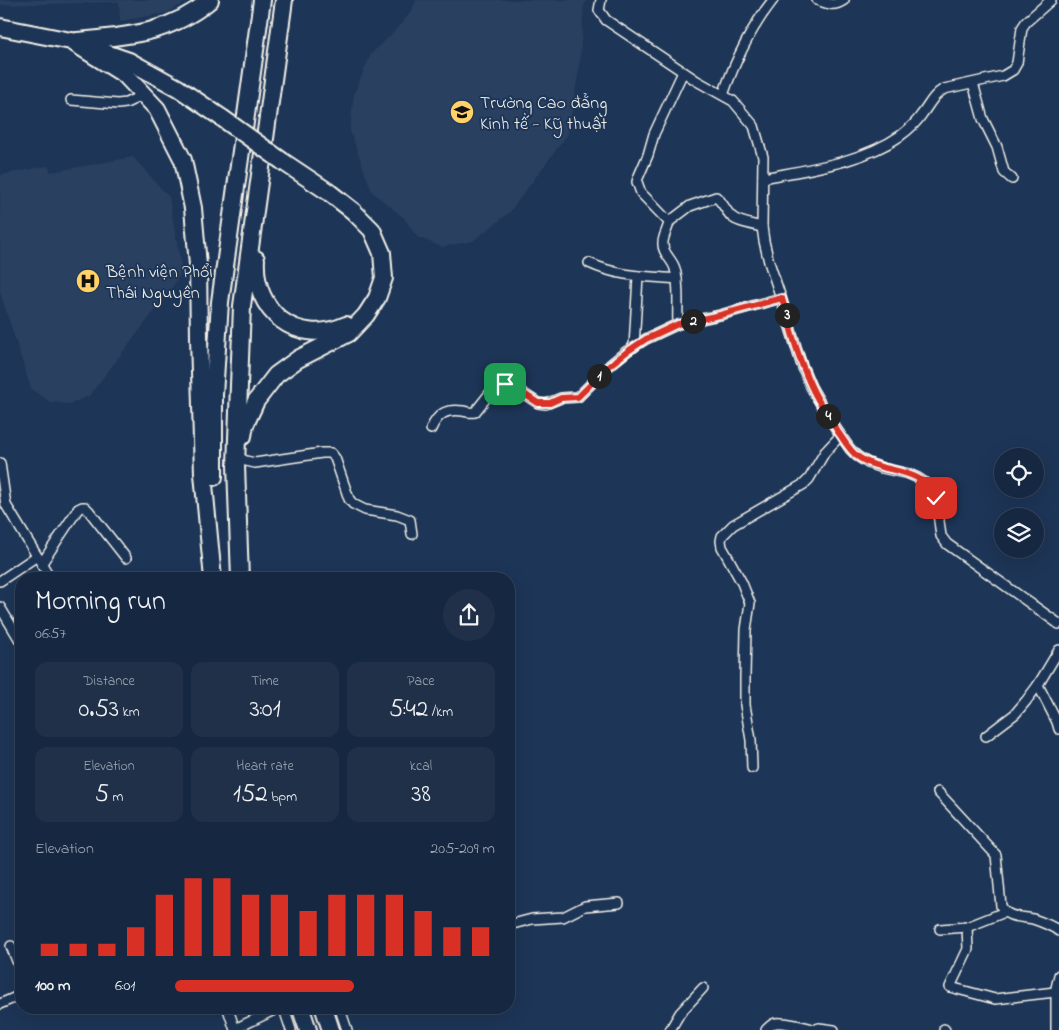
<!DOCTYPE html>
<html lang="en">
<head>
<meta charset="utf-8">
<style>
  body { margin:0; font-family:"Indie Flower",sans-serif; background:#1f3048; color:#f1f3f6; height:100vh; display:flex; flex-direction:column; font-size:19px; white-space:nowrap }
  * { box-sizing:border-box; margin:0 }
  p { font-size:16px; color:#9ea6b1 }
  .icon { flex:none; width:28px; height:28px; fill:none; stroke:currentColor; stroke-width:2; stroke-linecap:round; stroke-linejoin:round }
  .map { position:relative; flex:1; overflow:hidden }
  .side { position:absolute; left:15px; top:572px; width:500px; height:442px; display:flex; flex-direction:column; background:#162841; border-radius:20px; box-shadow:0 5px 20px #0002,0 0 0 1px #35445a }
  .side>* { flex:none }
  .buttons { position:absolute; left:994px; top:448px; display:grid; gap:10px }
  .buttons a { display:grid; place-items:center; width:50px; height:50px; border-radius:50%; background:#162841; box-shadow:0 5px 20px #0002,0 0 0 1px #35445a; font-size:25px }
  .pin { position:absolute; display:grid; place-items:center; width:42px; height:42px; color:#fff; margin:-21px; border-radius:10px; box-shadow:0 2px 8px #0006 }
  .km { position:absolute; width:25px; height:25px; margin:-12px; border-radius:50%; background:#222; color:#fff; font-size:14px; line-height:25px; text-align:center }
  .round { display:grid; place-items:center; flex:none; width:52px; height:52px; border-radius:26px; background:#1f3048 }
  .headline { display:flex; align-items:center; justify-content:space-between; height:85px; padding:0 20px }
  h1 { font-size:28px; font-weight:600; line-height:38px }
  .stats { display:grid; grid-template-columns:repeat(3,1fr); gap:8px; height:85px; padding:5px 20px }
  .stats div { display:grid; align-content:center; border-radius:12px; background:#1f3048; text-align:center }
  .stats b { font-size:25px; font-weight:600 }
  .stats small { font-size:14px; font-weight:400 }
  .stats p { font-size:14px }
  .chart { height:140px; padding:10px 20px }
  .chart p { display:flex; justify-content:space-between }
  .chart svg { width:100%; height:90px; margin-top:5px; stroke:#d93025; stroke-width:6 }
  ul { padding:0 20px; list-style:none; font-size:16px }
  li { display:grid; grid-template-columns:80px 60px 1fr; align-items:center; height:38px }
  li i { height:12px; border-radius:6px; background:#d93025 }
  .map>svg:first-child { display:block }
  .built { fill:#2a4060 }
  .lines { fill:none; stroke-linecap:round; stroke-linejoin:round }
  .street-casing { stroke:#f4f1e8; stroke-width:12 }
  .highway-casing { stroke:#f4f1e8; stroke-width:20 }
  .street { stroke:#1d3557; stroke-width:9 }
  .highway { stroke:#1d3557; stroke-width:16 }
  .highway-bridge-casing { stroke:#f4f1e8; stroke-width:20; stroke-linecap:butt }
  .highway-bridge { stroke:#1d3557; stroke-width:16 }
  .route-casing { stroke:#fff; stroke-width:10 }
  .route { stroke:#d93025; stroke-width:6 }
  .labels { text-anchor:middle; stroke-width:4; stroke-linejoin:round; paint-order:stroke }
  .poi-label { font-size:18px; fill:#f4f1e8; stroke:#1d3557; text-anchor:start }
</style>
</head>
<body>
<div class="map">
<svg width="1059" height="1030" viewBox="0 0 1059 1030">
  <rect width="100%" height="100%" fill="#1d3557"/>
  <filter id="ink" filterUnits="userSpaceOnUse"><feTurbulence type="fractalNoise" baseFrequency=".02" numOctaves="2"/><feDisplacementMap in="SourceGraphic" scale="10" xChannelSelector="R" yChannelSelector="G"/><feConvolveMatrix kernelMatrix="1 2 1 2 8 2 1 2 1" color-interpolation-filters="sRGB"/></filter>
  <g filter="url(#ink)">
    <g class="built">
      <polygon points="0,0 190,0 166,13 120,21 119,2 0,5"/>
      <polygon points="416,0 587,0 584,6 579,69 568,134 509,213 473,241 442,247 417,237 404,218 372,192 350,131 354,93 371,54 392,34 411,12"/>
      <polygon points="133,157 169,197 182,271 170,291 89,396 70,404 50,402 31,389 0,292 0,175 48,166 51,172"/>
    </g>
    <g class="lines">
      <g class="street-casing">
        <g id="street">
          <polyline points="601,0 599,10 606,20 697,81 733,101 754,126 763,157 762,227 764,241 769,262 781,298 801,363 811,387 829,418 850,449 857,456 868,463 882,468 909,474 918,478 927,484 933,491 936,498 941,536 947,544 1059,624"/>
          <path d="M 817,0 C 828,4 834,7 844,0"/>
          <polyline points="973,83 983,119 997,147 1004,172 1012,179"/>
          <path d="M 723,95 C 735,61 750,29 773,0"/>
          <polyline points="71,100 118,104 126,103 143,95"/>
          <path d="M 763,178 C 809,169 861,163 900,136 C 908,130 917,122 922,114 C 930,104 932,96 944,89 L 1003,76 L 1013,70 L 1017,63 L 1022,28 L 1026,22 L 1051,0"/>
          <path d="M 669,222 L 690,206 L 716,197 C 723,202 725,210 731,216 C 738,223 752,224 762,227"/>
          <path d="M 589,263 C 619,277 645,276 677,279"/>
          <path d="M 678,324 C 677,306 680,286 675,269 C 673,260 663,254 663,245 C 662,237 668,230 669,222 L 641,193 L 637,182 L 638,178 L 648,155 L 654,134 L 683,72"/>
          <polyline points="634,347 638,276"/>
          <path d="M 431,429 C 438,413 446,409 463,411 C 468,412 470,413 475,412 L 494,388 L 501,384 L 515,388 L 538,403 L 546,404 L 561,398 L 578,397 L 610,365 L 627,351 L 646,339 L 678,324 L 720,315 L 781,298"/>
          <polyline points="242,459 246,461 255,463 322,453 331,453 335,458 349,499 353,504 365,510 397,515 410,520 412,534"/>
          <polyline points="0,463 6,505 51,579"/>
          <polyline points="42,563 78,509 82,507 85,507 89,511 126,558"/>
          <polyline points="0,581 37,556"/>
          <polyline points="0,607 21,642"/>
          <polyline points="1059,650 1038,685 1057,722 1059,729"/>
          <polyline points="986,736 1015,714 1026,701 1038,685"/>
          <polyline points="752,768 751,740 745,705 745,677 746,630 750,603 742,583 726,554 722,547 721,541 722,536 733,525 804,484 809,479 825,452 841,435"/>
          <path d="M 938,792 L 996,855 L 1001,906 C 1007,919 1022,916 1033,919 C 1042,922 1052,926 1059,931"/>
          <polyline points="509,925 532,919 563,917 585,906 619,903"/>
          <polyline points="967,927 968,949 950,987 995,999 1055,992"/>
          <polyline points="940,929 967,927 1005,912"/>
          <polyline points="11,946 21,971"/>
          <polyline points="0,1004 16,997 21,992"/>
          <polyline points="228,1009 235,1030"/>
          <polyline points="284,1009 291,1030"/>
          <polyline points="340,1009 347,1030"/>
          <polyline points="235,1029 276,1009"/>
          <polyline points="944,1029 945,1030"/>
          <polyline points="670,1030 680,1013 703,988"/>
          <path d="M 766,1030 C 769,1027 772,1023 776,1023 C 783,1022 808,1027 814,1030"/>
          <polyline points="814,1030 819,1028 834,1030"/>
          <polyline points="1056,1030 1056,988 1059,975"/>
        </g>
      </g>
      <g class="highway-casing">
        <g id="highway">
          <polyline points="0,27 71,41 129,61 178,88 222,118"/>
          <polyline points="71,41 125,75 157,109 183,160 193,208 198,265 199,338 203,474 213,579"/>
          <path d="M 77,41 C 128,36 169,34 210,0"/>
          <path d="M 256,259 C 253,312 297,347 346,325"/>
          <polyline points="243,436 245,425 256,401 276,375 298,359 349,333 366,315 377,298 384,278 382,253 372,230 353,211 330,193 282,161"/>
          <polyline points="214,477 214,395 220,302 262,0"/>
          <polyline points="240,579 236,465 242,306 284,0"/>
          <polyline points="301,1009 308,1030"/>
          <polyline points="324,1009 331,1030"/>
        </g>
      </g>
      <use href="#street" class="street"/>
      <use href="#highway" class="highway"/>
      <g class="highway-bridge-casing">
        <polyline id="highway-bridge" points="222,118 282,161"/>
      </g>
      <use href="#highway-bridge" class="highway-bridge"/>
    </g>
  </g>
  <g class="lines" filter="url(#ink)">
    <g class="route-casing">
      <path id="route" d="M 505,384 L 515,388 L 538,403 L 550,403 L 561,398 L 578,397 L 610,365 L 628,351 L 646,339 L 678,324 L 720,315 L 782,298 C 790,327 798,358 811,386 C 818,402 829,417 838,432 C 844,440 849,450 857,456 C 882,475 922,465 936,498"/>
    </g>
    <use href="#route" class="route"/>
  </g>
  <defs>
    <g id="university-disc" transform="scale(1.25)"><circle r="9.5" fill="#ffd166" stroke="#1d3557"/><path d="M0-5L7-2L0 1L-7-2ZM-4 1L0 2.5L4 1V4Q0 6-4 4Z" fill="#111"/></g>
    <g id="hospital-disc" transform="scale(1.25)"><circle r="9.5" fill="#ffd166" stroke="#1d3557"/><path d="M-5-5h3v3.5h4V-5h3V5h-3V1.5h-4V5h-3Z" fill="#111"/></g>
  </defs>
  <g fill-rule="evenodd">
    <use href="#university-disc" x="462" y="112"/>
    <use href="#hospital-disc" x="88" y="281"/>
  </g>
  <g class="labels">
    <g class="poi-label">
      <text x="480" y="108">Trường Cao đẳng<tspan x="480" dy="21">Kinh tế - Kỹ thuật</tspan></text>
      <text x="106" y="277">Bệnh viện Phổi<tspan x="106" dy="21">Thái Nguyên</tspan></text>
    </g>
  </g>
</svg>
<div class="buttons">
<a><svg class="icon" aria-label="locate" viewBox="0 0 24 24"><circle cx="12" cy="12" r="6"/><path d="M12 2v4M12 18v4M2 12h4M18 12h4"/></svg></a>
<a><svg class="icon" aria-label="layers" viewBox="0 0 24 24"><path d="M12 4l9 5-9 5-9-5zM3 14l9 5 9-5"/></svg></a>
</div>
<div class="pin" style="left:505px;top:384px;background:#1e9e55"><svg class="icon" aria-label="arrive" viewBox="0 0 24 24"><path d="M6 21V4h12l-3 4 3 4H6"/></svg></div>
<div class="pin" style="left:936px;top:498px;background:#d93025"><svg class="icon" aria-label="check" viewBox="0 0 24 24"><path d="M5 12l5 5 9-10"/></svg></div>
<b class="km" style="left:599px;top:376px">1</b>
<b class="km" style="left:693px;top:321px">2</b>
<b class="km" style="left:787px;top:315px">3</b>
<b class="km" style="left:828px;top:416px">4</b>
<section class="side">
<div class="headline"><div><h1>Morning run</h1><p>06:57</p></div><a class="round"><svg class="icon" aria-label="share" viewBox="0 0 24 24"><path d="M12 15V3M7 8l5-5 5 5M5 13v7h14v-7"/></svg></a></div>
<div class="stats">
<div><p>Distance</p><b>0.53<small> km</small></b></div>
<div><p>Time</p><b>3:01</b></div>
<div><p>Pace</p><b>5:42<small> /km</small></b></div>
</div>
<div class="stats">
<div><p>Elevation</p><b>5<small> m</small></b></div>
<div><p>Heart rate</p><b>152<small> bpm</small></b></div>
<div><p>kcal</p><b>38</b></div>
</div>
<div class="chart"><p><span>Elevation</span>205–209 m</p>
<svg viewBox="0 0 160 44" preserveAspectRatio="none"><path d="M5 44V38M15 44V38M25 44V38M35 44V30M45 44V14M55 44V6M65 44V6M75 44V14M85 44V14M95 44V22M105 44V14M115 44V14M125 44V14M135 44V22M145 44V30M155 44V30"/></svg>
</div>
<ul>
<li><b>100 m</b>6:01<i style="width:56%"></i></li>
</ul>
</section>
</div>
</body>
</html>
